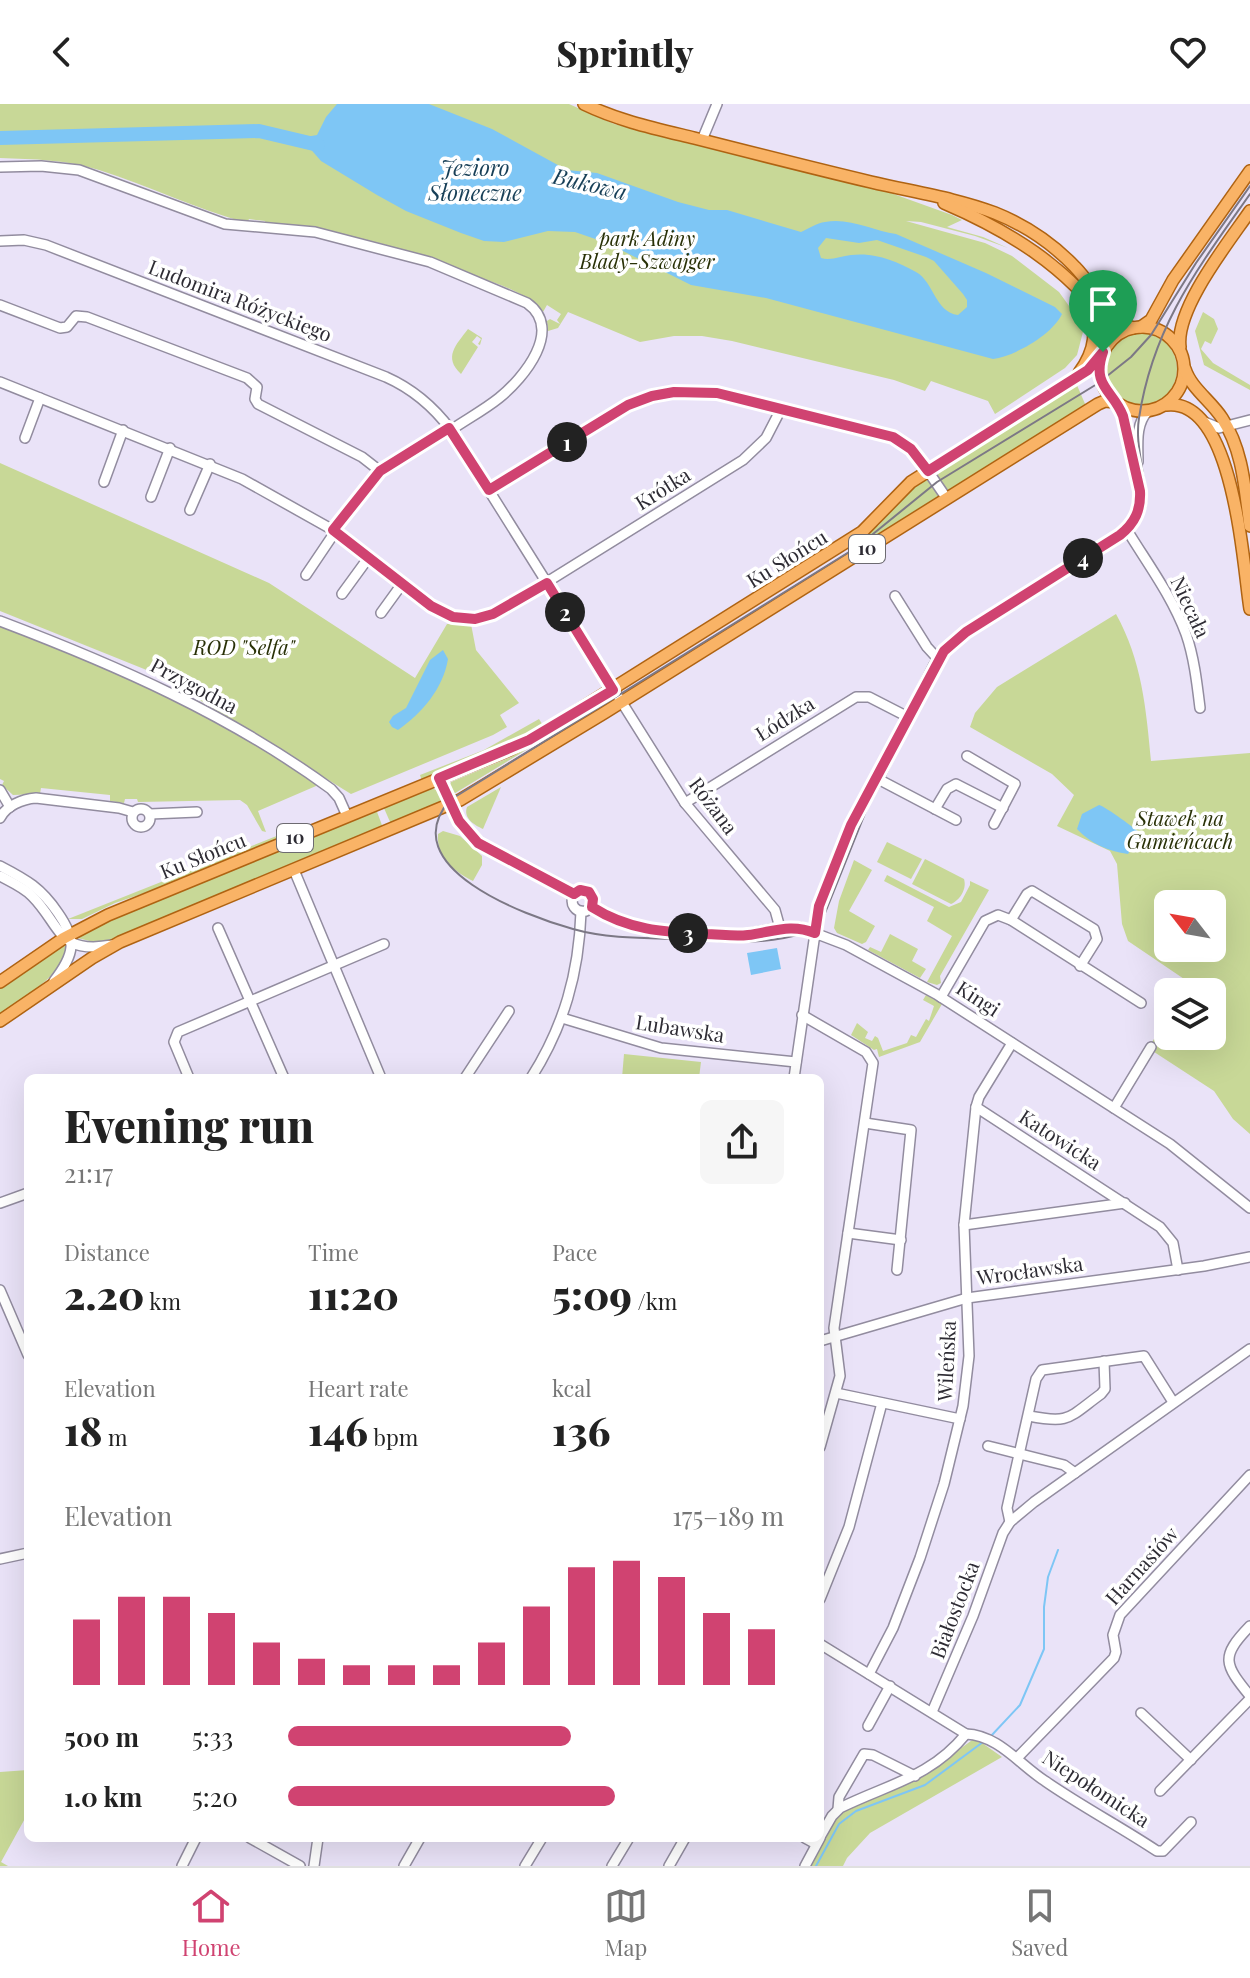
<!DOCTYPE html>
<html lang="en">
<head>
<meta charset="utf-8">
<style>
  body { margin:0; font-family:"Playfair Display",serif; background:#f6f6f6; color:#222; height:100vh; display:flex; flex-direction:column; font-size:30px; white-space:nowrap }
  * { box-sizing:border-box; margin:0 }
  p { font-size:26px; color:#767676 }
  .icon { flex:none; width:44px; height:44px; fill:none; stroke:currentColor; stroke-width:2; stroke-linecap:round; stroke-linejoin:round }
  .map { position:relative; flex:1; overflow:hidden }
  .side { position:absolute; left:24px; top:970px; width:800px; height:768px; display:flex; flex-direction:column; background:#fff; border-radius:12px; box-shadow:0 8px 32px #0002 }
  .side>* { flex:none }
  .needle { width:52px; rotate:301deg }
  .controls { position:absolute; left:1154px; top:786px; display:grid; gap:16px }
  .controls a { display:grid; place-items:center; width:72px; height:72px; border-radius:12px; background:#fff; box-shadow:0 8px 32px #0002; font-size:40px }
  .pin { position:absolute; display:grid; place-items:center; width:68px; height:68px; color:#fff; margin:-82px -34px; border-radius:50% 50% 50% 0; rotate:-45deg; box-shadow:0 0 8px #0007 }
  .pin .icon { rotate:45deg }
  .km { position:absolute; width:40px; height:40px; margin:-20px; border-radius:50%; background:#222; color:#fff; font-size:22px; line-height:40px; text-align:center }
  .round { display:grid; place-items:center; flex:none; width:84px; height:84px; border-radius:12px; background:#f6f6f6 }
  .summary { display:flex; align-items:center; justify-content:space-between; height:136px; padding:0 40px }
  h1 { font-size:44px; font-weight:800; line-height:60px }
  .stats { display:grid; grid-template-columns:repeat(3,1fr); gap:12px; height:136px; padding:8px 40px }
  .stats div { display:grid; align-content:center }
  .stats b { font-size:40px; font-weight:800 }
  .stats small { font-size:22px; font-weight:400 }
  .stats p { font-size:22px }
  .chart { height:224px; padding:16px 40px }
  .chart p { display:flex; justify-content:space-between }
  .chart svg { width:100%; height:144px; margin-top:8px; stroke:#d04371; stroke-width:6 }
  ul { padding:0 40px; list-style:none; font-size:26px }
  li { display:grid; grid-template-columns:128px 96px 1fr; align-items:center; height:60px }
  li i { height:20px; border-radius:10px; background:#d04371 }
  header { display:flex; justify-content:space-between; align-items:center; height:104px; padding:0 40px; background:#fff; font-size:36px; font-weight:800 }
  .tabs { display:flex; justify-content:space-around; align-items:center; height:112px; border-top:2px solid #e0e0e0; background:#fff; font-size:22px; color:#767676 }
  .tabs a { display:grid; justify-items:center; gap:4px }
  .tabs .selected { color:#d04371 }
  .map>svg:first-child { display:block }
  .green { fill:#c8d897; fill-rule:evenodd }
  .water { fill:#7ec6f5; fill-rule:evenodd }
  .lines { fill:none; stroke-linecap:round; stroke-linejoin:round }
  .stream { stroke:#7ec6f5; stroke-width:2 }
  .river { stroke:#7ec6f5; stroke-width:14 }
  .minor-casing { stroke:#928c9f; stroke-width:12 }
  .major-casing { stroke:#af6312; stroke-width:14 }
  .minor { stroke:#fff; stroke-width:9 }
  .major { stroke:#f9b366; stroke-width:11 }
  .tram { stroke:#7c7885; stroke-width:2 }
  .route-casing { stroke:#fff; stroke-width:16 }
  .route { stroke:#d04371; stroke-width:10 }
  .labels { text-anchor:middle; stroke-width:7; stroke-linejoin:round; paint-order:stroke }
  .shield { fill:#fff; stroke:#6d6b71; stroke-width:2 }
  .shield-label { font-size:18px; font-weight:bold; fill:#2e2c34 }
  .park-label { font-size:20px; font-style:italic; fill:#293107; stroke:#fff }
  .street-label { font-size:20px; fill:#2e2c34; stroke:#fff }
  .water-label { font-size:22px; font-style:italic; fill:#173f57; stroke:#fff }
</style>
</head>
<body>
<header><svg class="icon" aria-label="back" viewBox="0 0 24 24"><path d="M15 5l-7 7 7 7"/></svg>Sprintly<svg class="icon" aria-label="heart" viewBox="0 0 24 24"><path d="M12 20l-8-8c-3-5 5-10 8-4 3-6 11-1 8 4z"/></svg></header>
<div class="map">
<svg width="1250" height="1762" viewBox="0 0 1250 1762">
  <rect width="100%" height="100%" fill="#eae3f8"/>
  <g class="green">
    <path d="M 0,0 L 569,0 L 614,20 L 888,88 L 952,111 L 962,116 L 947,123 L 983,133 L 1008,144 L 975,132 L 921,118 L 906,117 L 985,139 L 1012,152 L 1059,188 L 1077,213 L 1083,228 L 1077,251 L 1065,264 L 995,310 L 988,297 L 931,277 L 925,287 L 894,276 L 732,237 L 702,232 L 674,232 L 640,238 L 568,208 L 558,224 L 548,227 L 547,217 L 550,215 L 560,220 L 557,216 L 561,210 L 547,201 L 543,208 C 526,188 502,182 479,173 C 410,145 342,125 266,120 L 265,117 L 249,115 L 247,119 C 196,105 149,82 99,66 C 68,56 33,55 0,54 Z"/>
    <polygon points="1203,208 1214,215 1218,225 1211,240 1205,237 1201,245 1213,259 1250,281 1250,286 1204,261 1195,227"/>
    <path d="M 468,225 L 482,234 L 480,241 L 478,240 L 481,235 L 477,232 L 472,238 L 478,243 L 461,270 C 443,253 456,241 468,225 Z"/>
    <circle cx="1141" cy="265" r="36"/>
    <polygon points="1076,279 1086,302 950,387 944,384 937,372 941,365"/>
    <polygon points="0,359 269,479 415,574 447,520 471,520 476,546 519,599 500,611 507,623 493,631 351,690 159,571 0,507"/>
    <polygon points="925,376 930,377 939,391 939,394 854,449 849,442 879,421 906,389"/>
    <path d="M 1116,510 C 1142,557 1146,604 1151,657 L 1250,649 L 1250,1030 L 1233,1015 L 1214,987 L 1148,944 L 1168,914 L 1168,932 L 1212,932 L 1212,888 L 1185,888 L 1190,879 L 1128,837 L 1122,820 L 1117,760 L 1110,747 L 1057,722 L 1074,691 L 1052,670 L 970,623 L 975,609 L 997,583 ZM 1168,800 L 1212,800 L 1212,844 L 1168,844 Z"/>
    <polygon points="0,517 132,570 320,676 316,682 258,707 266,728 262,727 247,701 240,696 138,698 137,695 125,695 124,699 110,697 110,691 41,684 40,690 13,691 2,681 4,677 0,675"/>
    <polygon points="601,598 602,600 452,691 449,683 451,678 511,653"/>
    <polygon points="539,615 544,623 422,677 420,671 484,646"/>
    <path d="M 501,683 L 483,725 C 474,721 463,714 467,703 Z"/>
    <polygon points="431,684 439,687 443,698 391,720 383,702"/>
    <polygon points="376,705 383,724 115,835 94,838 77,834 103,817"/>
    <polygon points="289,727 291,731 162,783 115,799 82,815 68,815"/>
    <path d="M 443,727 L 460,732 L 482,752 L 482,761 L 473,777 C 454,768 436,752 438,730 Z"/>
    <polygon points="887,738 922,755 911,775 877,758"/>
    <path d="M 925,755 L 964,775 C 967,785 960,796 951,800 L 912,780 Z"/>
    <polygon points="854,756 872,766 849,807 875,822 866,838 862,840 837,829 834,824 839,797"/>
    <polygon points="887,771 949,803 961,798 970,781 970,777 989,786 940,872 941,879 937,881 927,878 952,832 927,817 934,803 884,777"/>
    <polygon points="890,830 918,845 912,857 926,865 920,874 868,846 870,843 881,848"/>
    <path d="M 63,840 L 66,842 C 62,875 24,891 0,910 L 0,882 Z"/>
    <polygon points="926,891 942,900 920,938 879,953 877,945 874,946 851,931 857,919 868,928 865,934 872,937 875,932 878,934 883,947 907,939 911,931 916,933 926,915 929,917 934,902 923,896"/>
    <polygon points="624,950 701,958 699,974 622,974"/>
    <polygon points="975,1634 1002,1653 870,1729 847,1754 843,1762 809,1762 836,1713 843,1706 917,1676"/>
    <polygon points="28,1666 28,1709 1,1758 8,1762 0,1762 0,1668"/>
  </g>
  <g class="water">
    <path d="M 337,0 L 429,0 L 492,25 L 567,66 L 597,69 L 678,98 L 709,106 L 727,106 L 801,128 C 808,125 817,119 825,118 C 849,113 874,127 896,130 L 986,169 L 1055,203 L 1062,210 C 1052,231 1015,252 993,255 L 766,194 L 691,181 L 607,139 L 575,128 L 548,127 L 504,138 L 484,137 L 461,129 L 406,107 L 377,91 L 321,57 L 307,41 L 299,38 L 300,34 L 317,31 L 326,13 ZM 826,134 L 859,139 L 877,136 L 926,153 L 934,157 L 963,190 L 967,196 L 967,203 L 958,211 C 935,208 934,178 916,168 C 896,157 875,148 851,151 C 841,152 831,157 821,154 L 818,144 Z"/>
    <path d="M 443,546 L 448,555 C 443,585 422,609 398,626 L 392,623 L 389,618 L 393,612 L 406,604 L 430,556 Z"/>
    <path d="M 1099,701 C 1106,703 1136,725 1141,730 L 1128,750 C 1108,747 1091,740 1077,725 L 1082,710 Z"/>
    <polygon points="777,844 781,865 751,871 747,849"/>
  </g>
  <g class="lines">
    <g class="stream">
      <polyline points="991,1632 1020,1601 1044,1545 1044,1503 1048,1473 1058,1446"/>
      <polyline points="816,1762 839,1720 856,1707 925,1681 983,1638"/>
    </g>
    <polyline class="river" points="0,34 259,27 318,41"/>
    <g class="minor-casing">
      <g id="minor">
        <polyline points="702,36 717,0"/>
        <path d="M 0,63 L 41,62 L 79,66 L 225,120 L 315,128 L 430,158 L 527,199 C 564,225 524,274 499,294 C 484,306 467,315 451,326"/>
        <path d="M 0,137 L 24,136 L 46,141 L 386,273 C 413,285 433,302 451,326 L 685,699 L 775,806 L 780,824"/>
        <polyline points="0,201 60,224 67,223 76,212 87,213 247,274 257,283 255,295 258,300 362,353 380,367"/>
        <path d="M 0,278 L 242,375 L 333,426 L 436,506 C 461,518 483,516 507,503 L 743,356 L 766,334 L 781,305"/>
        <polyline points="1202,317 1219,324 1250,316"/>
        <polyline points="25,334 40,294"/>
        <path d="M 1138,358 C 1138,341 1135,320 1148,307"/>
        <polyline points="104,378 123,326"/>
        <polyline points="489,386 628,301 652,292 674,288 717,289 893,333 915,348 947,395"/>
        <polyline points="151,393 170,344"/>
        <polyline points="190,406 210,360"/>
        <polyline points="333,426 380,367 449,324"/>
        <path d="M 1127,426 C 1147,459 1172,492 1186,530 C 1194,553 1197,579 1200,604"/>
        <polyline points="306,471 335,428"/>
        <polyline points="342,490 369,453"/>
        <polyline points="895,492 927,543 938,555"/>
        <polyline points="381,509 402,480"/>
        <path d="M 0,517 C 116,561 230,611 331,685 L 339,694 L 347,712"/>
        <polyline points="967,652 1015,680 994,720"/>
        <polyline points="439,674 458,715 478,739 574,790"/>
        <polyline points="878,675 956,716"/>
        <polyline points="0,686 10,703"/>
        <polyline points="685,699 856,593 869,593 908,613"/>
        <circle cx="141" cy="714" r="9"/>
        <polyline points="935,705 947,685 956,680 1003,704"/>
        <polyline points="150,710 197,708"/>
        <path d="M 0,714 C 6,702 22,695 36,694 L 119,704 L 133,708"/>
        <path d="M 0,762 C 27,776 41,784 58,809 C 77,836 75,850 54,877"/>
        <polyline points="294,766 381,974"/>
        <path d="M 0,772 C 11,778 23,783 32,792 C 61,821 57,851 112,841"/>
        <path d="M 574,790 C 569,800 575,809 586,807"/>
        <polyline points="574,790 580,786 589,788 593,795 592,803"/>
        <polyline points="592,803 620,818 650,827 743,831 777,824 799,823 846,841 936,890 1170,1040 1250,1104"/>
        <polyline points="1011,816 1027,790 1032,787 1094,825 1097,835 1080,862"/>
        <polyline points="218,824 284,974"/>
        <polyline points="941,893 985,817 998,811 1011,816 1141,899"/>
        <polyline points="802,911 866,948 873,959 834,1224 840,1272 820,1343"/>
        <polyline points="562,914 661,944 796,958"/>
        <polyline points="189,974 174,938 178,928 384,840"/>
        <polyline points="465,974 509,907"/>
        <path d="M 531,974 C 564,922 579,869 581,808"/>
        <path d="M 794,974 L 819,802 L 854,716 L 878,675 L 934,561 L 944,547 L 966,528 L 1120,431 C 1130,422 1139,413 1141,399 C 1143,383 1126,315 1118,300"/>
        <polyline points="976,1003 1160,1123 1173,1139 1178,1166"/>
        <polyline points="1114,1004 1151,943"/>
        <polyline points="865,1019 911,1026 897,1166"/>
        <polyline points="0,1099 28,1089"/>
        <polyline points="964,1121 1125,1099"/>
        <polyline points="848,1129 901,1136"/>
        <polyline points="0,1186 28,1251"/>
        <polyline points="820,1237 967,1194 1204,1162 1250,1153"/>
        <polyline points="836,1289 960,1315"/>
        <path d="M 1029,1312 C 1070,1320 1068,1314 1101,1290 L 1105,1285 L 1104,1257"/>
        <polyline points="988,1342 1064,1361 1075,1369"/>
        <polyline points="1010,1418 1007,1404 1036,1275 1042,1266 1144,1252 1173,1298"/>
        <polyline points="0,1455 28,1449"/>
        <polyline points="820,1495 849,1423 882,1299"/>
        <path d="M 1250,1522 C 1220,1553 1224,1560 1250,1592"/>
        <path d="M 820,1540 L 966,1630 C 998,1631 1020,1661 1045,1677 C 1081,1702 1121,1723 1157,1747 L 1163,1747 L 1191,1718"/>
        <polyline points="869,1570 893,1524 920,1454 944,1380 963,1302 969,1252 964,1121 976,1003 979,993 1012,939"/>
        <polyline points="932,1608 973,1512 1003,1429 1010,1418 1034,1398 1250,1245"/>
        <polyline points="1141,1609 1191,1656"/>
        <polyline points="868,1622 890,1582"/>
        <polyline points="1017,1654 1114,1554 1116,1548 1113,1531 1120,1511 1250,1371"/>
        <polyline points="1160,1687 1250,1595"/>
        <polyline points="838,1705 839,1693 864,1650 873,1651 915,1672"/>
        <path d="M 820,1733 L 832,1712 L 840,1704 C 888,1680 930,1674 966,1630"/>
        <polyline points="250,1734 300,1762"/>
        <polyline points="805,1734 816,1740"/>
        <polyline points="182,1762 196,1734"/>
        <polyline points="314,1762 318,1734"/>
        <polyline points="404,1762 420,1734"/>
        <polyline points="525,1762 542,1734"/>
        <polyline points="612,1762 629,1734"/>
        <polyline points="669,1762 685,1734"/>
        <polyline points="805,1762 820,1734"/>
      </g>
    </g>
    <g class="major-casing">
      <g id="major">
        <path d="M 584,0 C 619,17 657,25 694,34 C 753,49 812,64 871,78 C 913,88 955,94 995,109 C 1025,121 1053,140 1075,163 C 1091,179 1113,218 1133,224"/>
        <path d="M 944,99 C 1009,127 1066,162 1108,220 L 1111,230 L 1108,240"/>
        <circle cx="1142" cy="265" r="42"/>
        <polyline points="1141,223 1151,216 1173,176 1250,67"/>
        <path d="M 1180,243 C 1175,205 1228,139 1250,107"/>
        <path d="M 1185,265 C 1191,284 1211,297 1222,314 C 1243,346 1245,385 1250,422"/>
        <path d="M 1079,269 C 1096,246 1098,226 1087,200"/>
        <path d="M 1166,301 C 1234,292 1243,461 1250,505"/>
        <polyline points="0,878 64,834 108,811 509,646 542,629 862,428 911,378 1088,266 1103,248"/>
        <polyline points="0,917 92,854 120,838 460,696 604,609 1098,300 1105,297 1115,298"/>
      </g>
    </g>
    <use href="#minor" class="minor"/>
    <use href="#major" class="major"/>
    <path class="tram" d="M 1250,82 L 1196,159 L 1151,231 L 1131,253 L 1097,280 L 937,378 L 857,443 L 450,696 C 392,763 526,812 573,825 C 608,835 646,834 682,835 C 721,837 765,842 803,829 C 813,825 820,819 825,809 L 870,697 L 932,569 L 945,548 L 973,525 L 1121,434 C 1165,402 1132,358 1139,314 C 1153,222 1198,164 1250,90"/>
  </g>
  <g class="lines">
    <g class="route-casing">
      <path id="route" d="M 1103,248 C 1091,282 1113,286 1123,312 L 1140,387 C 1141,406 1135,419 1120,431 L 966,528 L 944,547 L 851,721 L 819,802 L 815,829 C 790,819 773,828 748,831 C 734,833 719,830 705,830 C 663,828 628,826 592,803 L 593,795 L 589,788 L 580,786 L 574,790 L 478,739 L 459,717 L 439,674 L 529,636 L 613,586 L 547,479 L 493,510 L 475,515 L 453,513 L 431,502 L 333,426 L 380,367 L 449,324 L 489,386 L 628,301 L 652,292 L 674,288 L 717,289 L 893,333 L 911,345 L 928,367 L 1088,266 Z"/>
    </g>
    <use href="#route" class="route"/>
  </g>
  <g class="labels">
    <g class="shield">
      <rect x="849" y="431" width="36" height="28" rx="6"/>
      <rect x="277" y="720" width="36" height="28" rx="6"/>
    </g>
    <g class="shield-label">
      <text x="867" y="451">10</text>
      <text x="295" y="740">10</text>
    </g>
    <g class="park-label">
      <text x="647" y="142">park Adiny<tspan x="647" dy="23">Blady-Szwajger</tspan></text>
      <text x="244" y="551">ROD "Selfa"</text>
      <text x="1180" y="722">Stawek na<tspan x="1180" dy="23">Gumieńcach</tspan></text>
    </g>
    <g class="street-label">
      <text transform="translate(240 197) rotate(21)" y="7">Ludomira Różyckiego</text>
      <text transform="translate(663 385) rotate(-32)" y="7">Krótka</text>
      <text transform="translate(787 455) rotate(-32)" y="7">Ku Słońcu</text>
      <text transform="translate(1190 503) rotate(65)" y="7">Niecała</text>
      <text transform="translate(194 582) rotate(28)" y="7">Przygodna</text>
      <text transform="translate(785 615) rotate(-32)" y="7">Łódzka</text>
      <text transform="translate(713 702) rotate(53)" y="7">Różana</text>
      <text transform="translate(203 752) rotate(-22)" y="7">Ku Słońcu</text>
      <text transform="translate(978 895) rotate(33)" y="7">Kingi</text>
      <text transform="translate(680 925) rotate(9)" y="7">Lubawska</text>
      <text transform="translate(1060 1036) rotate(33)" y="7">Katowicka</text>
      <text transform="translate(1030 1167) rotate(-8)" y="7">Wrocławska</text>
      <text transform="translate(947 1257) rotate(-87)" y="7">Wileńska</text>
      <text transform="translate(1142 1462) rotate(-48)" y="7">Harnasiów</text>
      <text transform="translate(955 1506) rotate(-69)" y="7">Białostocka</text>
      <text transform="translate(1096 1685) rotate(33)" y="7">Niepołomicka</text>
    </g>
    <g class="water-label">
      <text x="475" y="72">Jezioro<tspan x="475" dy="25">Słoneczne</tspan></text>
      <text transform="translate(590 80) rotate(13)" y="8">Bukowa</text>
    </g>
  </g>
</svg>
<div class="controls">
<a><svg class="needle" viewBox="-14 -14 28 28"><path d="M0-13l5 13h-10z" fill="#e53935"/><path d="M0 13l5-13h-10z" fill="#767676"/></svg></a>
<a><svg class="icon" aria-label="layers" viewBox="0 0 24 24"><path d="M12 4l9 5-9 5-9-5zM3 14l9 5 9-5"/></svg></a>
</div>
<div class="pin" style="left:1103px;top:248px;background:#1e9e55"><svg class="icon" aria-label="arrive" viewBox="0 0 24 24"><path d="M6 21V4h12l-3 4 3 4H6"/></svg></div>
<b class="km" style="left:567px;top:338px">1</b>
<b class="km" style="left:565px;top:508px">2</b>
<b class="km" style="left:688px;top:829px">3</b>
<b class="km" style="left:1083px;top:454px">4</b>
<section class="side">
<div class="summary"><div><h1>Evening run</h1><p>21:17</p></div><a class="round"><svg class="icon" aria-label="share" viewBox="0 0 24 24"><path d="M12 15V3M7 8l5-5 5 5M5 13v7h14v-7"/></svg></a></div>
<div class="stats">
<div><p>Distance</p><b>2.20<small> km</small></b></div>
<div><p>Time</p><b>11:20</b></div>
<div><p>Pace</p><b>5:09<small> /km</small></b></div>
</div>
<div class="stats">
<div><p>Elevation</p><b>18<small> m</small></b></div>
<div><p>Heart rate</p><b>146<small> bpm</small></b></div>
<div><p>kcal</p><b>136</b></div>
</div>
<div class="chart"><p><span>Elevation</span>175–189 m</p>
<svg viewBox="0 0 160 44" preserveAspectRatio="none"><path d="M5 44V24M15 44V17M25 44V17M35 44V22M45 44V31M55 44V36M65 44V38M75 44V38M85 44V38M95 44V31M105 44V20M115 44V8M125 44V6M135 44V11M145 44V22M155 44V27"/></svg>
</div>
<ul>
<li><b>500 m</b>5:33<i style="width:57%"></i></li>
<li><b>1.0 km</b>5:20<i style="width:66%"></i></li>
</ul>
</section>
</div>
<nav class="tabs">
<a class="selected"><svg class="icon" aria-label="home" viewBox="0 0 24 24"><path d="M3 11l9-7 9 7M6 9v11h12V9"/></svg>Home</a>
<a><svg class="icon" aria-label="map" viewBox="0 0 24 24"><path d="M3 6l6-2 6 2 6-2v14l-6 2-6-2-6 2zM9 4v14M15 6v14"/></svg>Map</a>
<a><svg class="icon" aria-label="saved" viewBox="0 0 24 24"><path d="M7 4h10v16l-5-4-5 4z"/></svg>Saved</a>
</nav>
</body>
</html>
